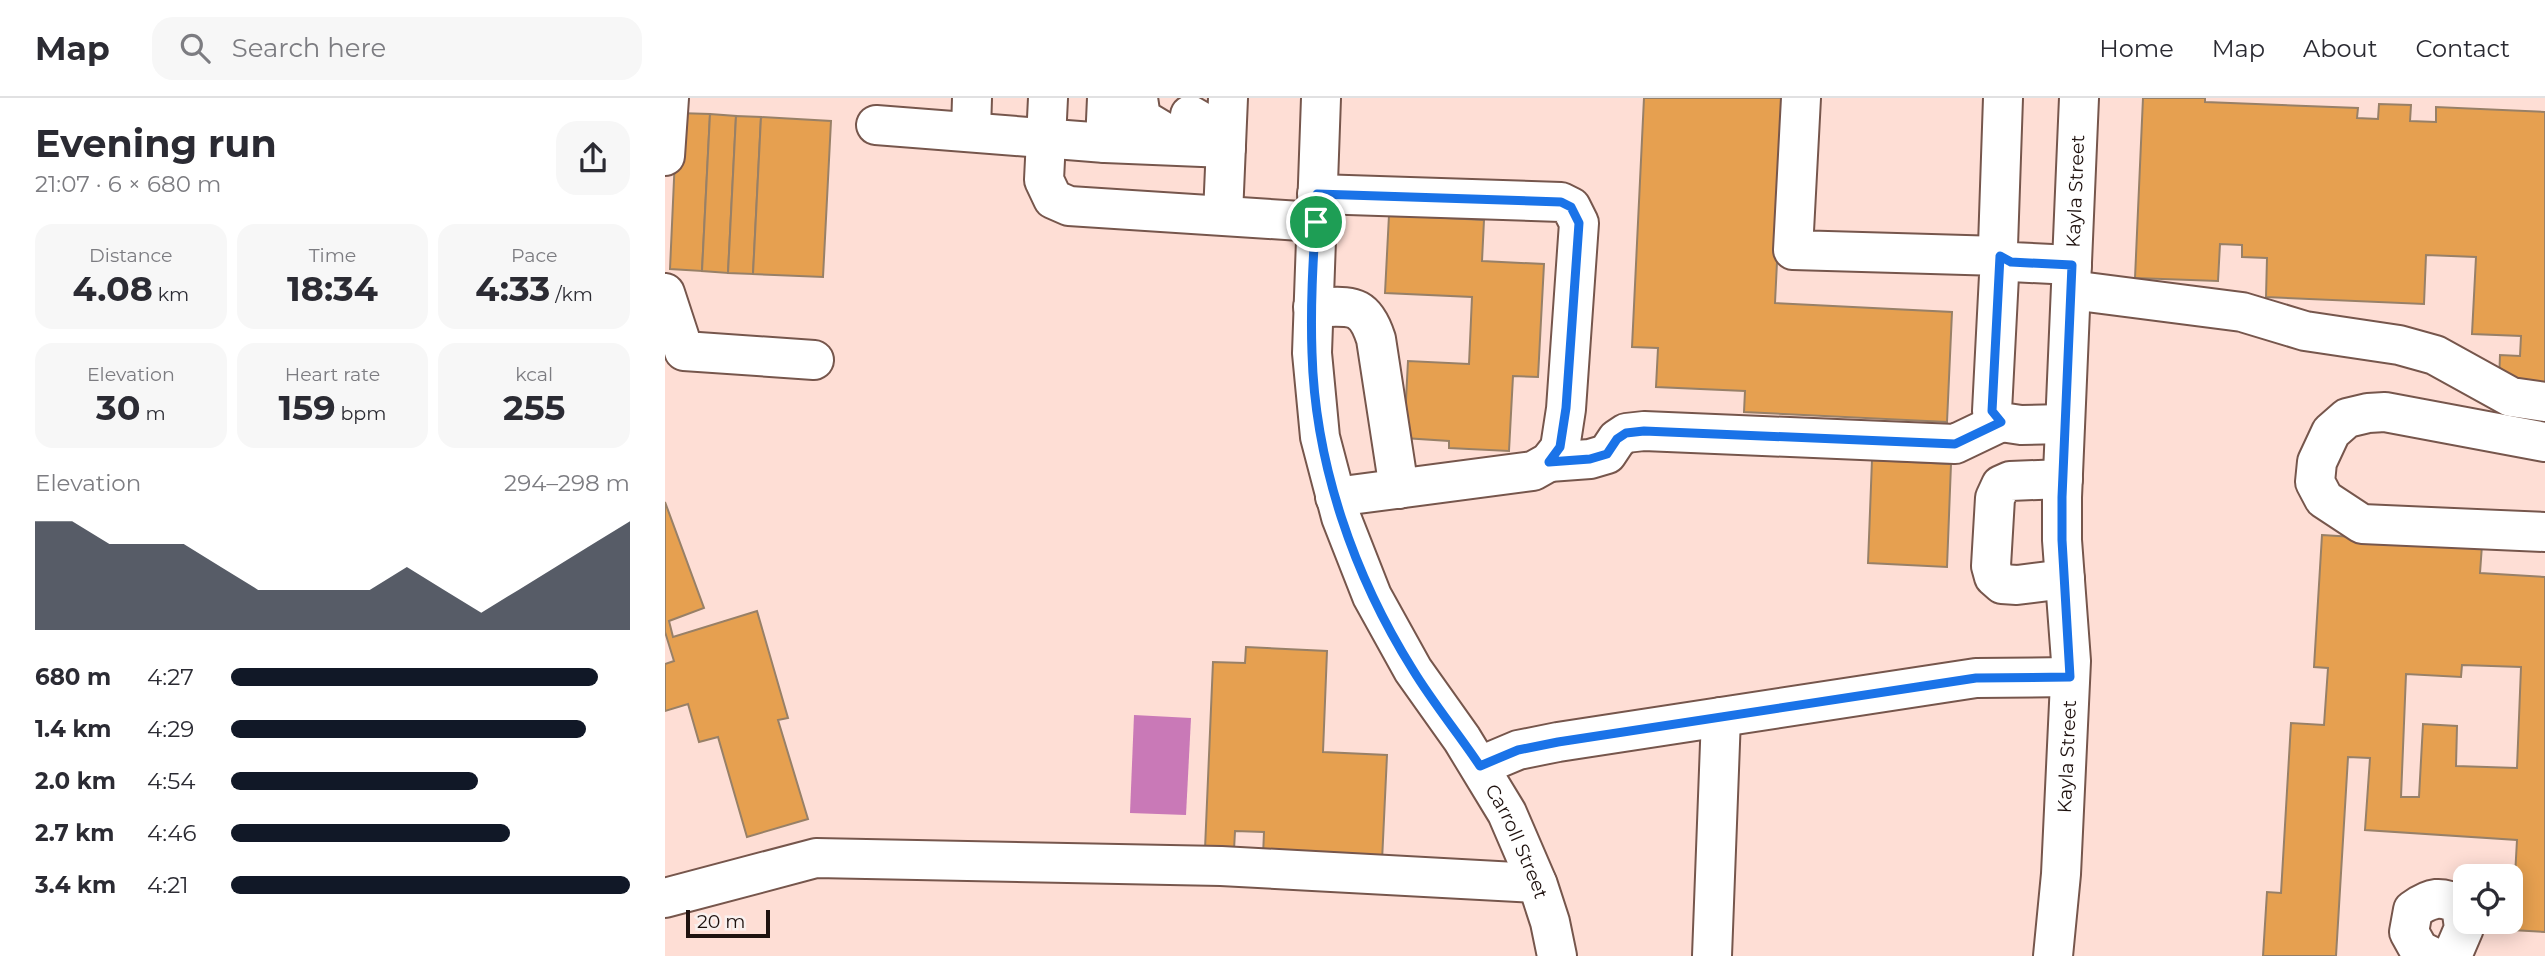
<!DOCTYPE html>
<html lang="en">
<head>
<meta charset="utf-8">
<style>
  body { margin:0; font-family:Montserrat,sans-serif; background:#f7f7f7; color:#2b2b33; height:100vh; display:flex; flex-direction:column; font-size:26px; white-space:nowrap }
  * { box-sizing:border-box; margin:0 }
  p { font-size:23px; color:#7c7c81 }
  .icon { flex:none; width:38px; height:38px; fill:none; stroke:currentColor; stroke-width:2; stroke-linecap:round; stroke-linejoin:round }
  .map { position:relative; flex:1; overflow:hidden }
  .drawer { display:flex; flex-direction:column; background:#fff; width:665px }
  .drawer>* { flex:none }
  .fabs { position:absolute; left:1788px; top:766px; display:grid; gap:14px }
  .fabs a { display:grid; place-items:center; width:70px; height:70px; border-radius:14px; background:#fff; box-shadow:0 4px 18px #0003; font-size:35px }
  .scale { position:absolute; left:21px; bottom:18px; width:84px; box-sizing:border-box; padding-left:7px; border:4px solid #1f120f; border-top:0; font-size:19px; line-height:24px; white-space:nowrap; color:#1f120f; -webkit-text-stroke:5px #f9f1ef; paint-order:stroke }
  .pin { position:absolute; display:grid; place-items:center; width:60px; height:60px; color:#fff; margin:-30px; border:4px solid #fff; border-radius:50%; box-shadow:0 2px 7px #0007 }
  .round { display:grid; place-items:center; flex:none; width:74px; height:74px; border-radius:21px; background:#f7f7f7 }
  .head { display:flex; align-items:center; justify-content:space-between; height:119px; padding:0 35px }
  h1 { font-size:38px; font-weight:700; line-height:52px }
  .stats { display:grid; grid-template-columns:repeat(3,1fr); gap:10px; height:119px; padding:7px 35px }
  .stats div { display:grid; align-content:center; border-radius:18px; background:#f7f7f7; text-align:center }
  .stats b { font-size:35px; font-weight:700 }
  .stats small { font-size:19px; font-weight:400 }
  .stats p { font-size:19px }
  .chart { height:196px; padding:14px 35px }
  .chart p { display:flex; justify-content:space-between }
  .chart svg { width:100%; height:126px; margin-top:7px; fill:#111827; opacity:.7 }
  ul { padding:0 35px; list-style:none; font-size:23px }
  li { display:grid; grid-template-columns:112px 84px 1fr; align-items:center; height:52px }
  li i { height:18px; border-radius:9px; background:#111827 }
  header { display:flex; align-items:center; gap:42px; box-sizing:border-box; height:98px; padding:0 35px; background:#fff; border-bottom:2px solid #e1e1e2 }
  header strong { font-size:33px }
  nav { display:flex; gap:38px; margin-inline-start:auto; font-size:24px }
  .search { width:490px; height:63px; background:#f7f7f7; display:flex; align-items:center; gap:18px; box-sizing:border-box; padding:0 24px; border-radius:21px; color:#7c7c81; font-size:26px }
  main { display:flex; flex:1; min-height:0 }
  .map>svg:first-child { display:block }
  .water { fill:#c979b7 }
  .building { fill:#e6a050; stroke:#988067; stroke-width:2; fill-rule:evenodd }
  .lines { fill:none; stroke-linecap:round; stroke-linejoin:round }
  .minor-casing { stroke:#76564c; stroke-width:42 }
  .minor { stroke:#fff; stroke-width:38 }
  .route-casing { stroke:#fff; stroke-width:14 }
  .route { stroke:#1a73e8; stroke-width:9 }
  .labels { text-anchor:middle; stroke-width:7; stroke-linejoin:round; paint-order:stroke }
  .street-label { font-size:19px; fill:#1f120f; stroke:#f9f1ef }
</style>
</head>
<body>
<header>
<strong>Map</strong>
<div class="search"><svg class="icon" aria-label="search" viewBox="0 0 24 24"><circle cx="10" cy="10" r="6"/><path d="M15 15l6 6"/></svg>Search here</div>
<nav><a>Home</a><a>Map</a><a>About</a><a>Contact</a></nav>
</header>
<main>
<section class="drawer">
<div class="head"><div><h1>Evening run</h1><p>21:07 · 6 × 680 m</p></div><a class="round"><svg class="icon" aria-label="share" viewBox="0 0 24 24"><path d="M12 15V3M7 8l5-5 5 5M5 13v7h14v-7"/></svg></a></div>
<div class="stats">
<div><p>Distance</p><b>4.08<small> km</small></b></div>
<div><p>Time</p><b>18:34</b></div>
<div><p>Pace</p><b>4:33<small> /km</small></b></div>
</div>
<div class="stats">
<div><p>Elevation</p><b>30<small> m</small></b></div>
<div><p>Heart rate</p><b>159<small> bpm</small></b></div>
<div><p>kcal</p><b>255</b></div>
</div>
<div class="chart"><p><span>Elevation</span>294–298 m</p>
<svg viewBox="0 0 160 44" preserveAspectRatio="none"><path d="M0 44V6L10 6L20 14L30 14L40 14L50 22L60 30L70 30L80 30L90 30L100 22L110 30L120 38L130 30L140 22L150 14L160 6V44z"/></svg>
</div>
<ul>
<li><b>680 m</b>4:27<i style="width:92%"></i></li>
<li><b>1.4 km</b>4:29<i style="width:89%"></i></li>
<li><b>2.0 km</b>4:54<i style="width:62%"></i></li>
<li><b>2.7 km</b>4:46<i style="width:70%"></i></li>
<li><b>3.4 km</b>4:21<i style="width:100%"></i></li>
</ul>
</section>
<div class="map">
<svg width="1880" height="858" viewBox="0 0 1880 858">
  <rect width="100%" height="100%" fill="#feded5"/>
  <polygon class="water" points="469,617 526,620 521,717 465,715"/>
  <g class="building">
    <polygon points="979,0 1120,0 1110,205 1287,214 1282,324 1079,314 1080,293 991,289 993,250 967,249"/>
    <polygon points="1478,0 1540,0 1540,4 1693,10 1692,20 1713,21 1714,6 1746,7 1745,23 1771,24 1771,9 1880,14 1880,287 1834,285 1835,257 1855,258 1856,238 1807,236 1811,159 1761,157 1759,206 1601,199 1602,160 1577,159 1577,147 1555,146 1553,183 1470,180"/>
    <polygon points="12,15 45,16 37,173 5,171"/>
    <polygon points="45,16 71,18 63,175 37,173"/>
    <polygon points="71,18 96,19 88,176 63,175"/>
    <polygon points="96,19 166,23 158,179 88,176"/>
    <polygon points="724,117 819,122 817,163 879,166 873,279 848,278 844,353 784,350 784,343 739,340 743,263 804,266 807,199 720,195"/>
    <polygon points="1207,362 1286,366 1282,469 1203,465"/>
    <polygon points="0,404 39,510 4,523 8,539 92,513 123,620 113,622 143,721 82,739 53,639 34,644 23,606 0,613 0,566 9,563 0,534"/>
    <path d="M 1657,437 L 1817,447 L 1815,475 L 1880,479 L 1880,834 L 1847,832 L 1852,742 L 1700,732 L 1705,660 L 1683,659 L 1671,858 L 1598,858 L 1602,794 L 1616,795 L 1626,625 L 1659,627 L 1663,570 L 1649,569 ZM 1797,567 L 1856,569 L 1852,670 L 1791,668 L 1792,628 L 1758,626 L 1754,699 L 1736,699 L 1741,576 L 1796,579 Z"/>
    <polygon points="581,549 662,553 658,654 722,657 717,763 598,758 599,734 570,733 569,752 540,751 548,564 580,565"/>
  </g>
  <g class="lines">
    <g class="minor-casing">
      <g id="minor">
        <polyline points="383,0 379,82 388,101 404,108 651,124"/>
        <polyline points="473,0 476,20 496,32"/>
        <path id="s1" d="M 656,0 L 647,255 L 655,339 L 676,419 L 707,498 L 748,572 L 797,641 L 842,715 L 873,787 L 885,824 L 892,858"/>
        <polyline points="1136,0 1128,152 1335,158 1327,313 1336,324 1356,327 1400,326"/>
        <polyline points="1338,0 1333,148 1335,158 1346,164 1407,167"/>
        <polyline points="525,17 544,28"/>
        <polyline points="211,27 440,45 442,0"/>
        <polyline points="306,33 307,0"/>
        <polyline points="440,45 561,50"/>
        <polyline points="0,58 4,0"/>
        <polyline points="652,96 896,104 906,109 914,125 901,311 895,350 884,364 868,373 670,399"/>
        <polyline points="558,117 563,0"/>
        <polyline points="1406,192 1577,214 1640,233 1734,247 1770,257 1846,299 1880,304"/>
        <polyline points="0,195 19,253 149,262"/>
        <path d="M 648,209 C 683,210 698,201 711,241 L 734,391"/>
        <polyline points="1880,344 1720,314 1703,315 1682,320 1666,334 1652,364 1650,384 1659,401 1697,426 1880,434"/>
        <polyline points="884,364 925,361 942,356 952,341 961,335 979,333 1290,346 1336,324"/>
        <polyline points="1398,381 1345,383 1336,387 1330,400 1326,468 1329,479 1337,486 1352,487 1400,481"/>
        <polyline points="815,668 853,652 893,644 1311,580 1405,579"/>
        <polyline points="0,800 151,760 556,768 872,785"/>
        <polyline points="1047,858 1056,619"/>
        <path id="s2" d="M 1388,858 L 1396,776 L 1406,563 L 1397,442 L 1397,399 L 1414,0"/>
        <path d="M 1766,858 L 1754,852 L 1744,834 L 1748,812 C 1766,799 1776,797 1796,808 L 1799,830 L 1787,858"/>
      </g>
    </g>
    <use href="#minor" class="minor"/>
  </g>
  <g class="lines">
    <g class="route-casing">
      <path id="route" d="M 652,96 L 896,104 L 906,109 L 914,125 L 901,310 L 895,349 L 884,364 L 925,361 L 942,356 L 952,341 L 961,335 L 979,333 L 1290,346 L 1336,324 L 1327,313 L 1335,158 L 1346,164 L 1407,167 L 1397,399 L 1397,442 L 1405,579 L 1311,580 L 893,644 L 853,652 L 815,668 C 793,635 768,605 748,572 C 689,478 650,366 647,255 C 645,202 649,149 652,96 Z"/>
    </g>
    <use href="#route" class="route"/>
  </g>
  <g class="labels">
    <g class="street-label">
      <text dy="7" stroke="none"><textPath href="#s2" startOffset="766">Kayla Street</textPath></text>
      <text dy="7" stroke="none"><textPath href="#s2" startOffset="200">Kayla Street</textPath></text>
      <text dy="7" stroke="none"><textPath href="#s1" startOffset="793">Carroll Street</textPath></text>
    </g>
  </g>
</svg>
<div class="fabs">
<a><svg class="icon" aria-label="locate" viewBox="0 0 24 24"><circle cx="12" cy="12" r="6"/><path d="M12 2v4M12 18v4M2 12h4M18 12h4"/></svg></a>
</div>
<div class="scale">20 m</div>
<div class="pin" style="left:651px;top:124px;background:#1e9e55"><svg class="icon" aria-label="arrive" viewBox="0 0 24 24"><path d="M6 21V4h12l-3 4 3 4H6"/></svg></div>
</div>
</main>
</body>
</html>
